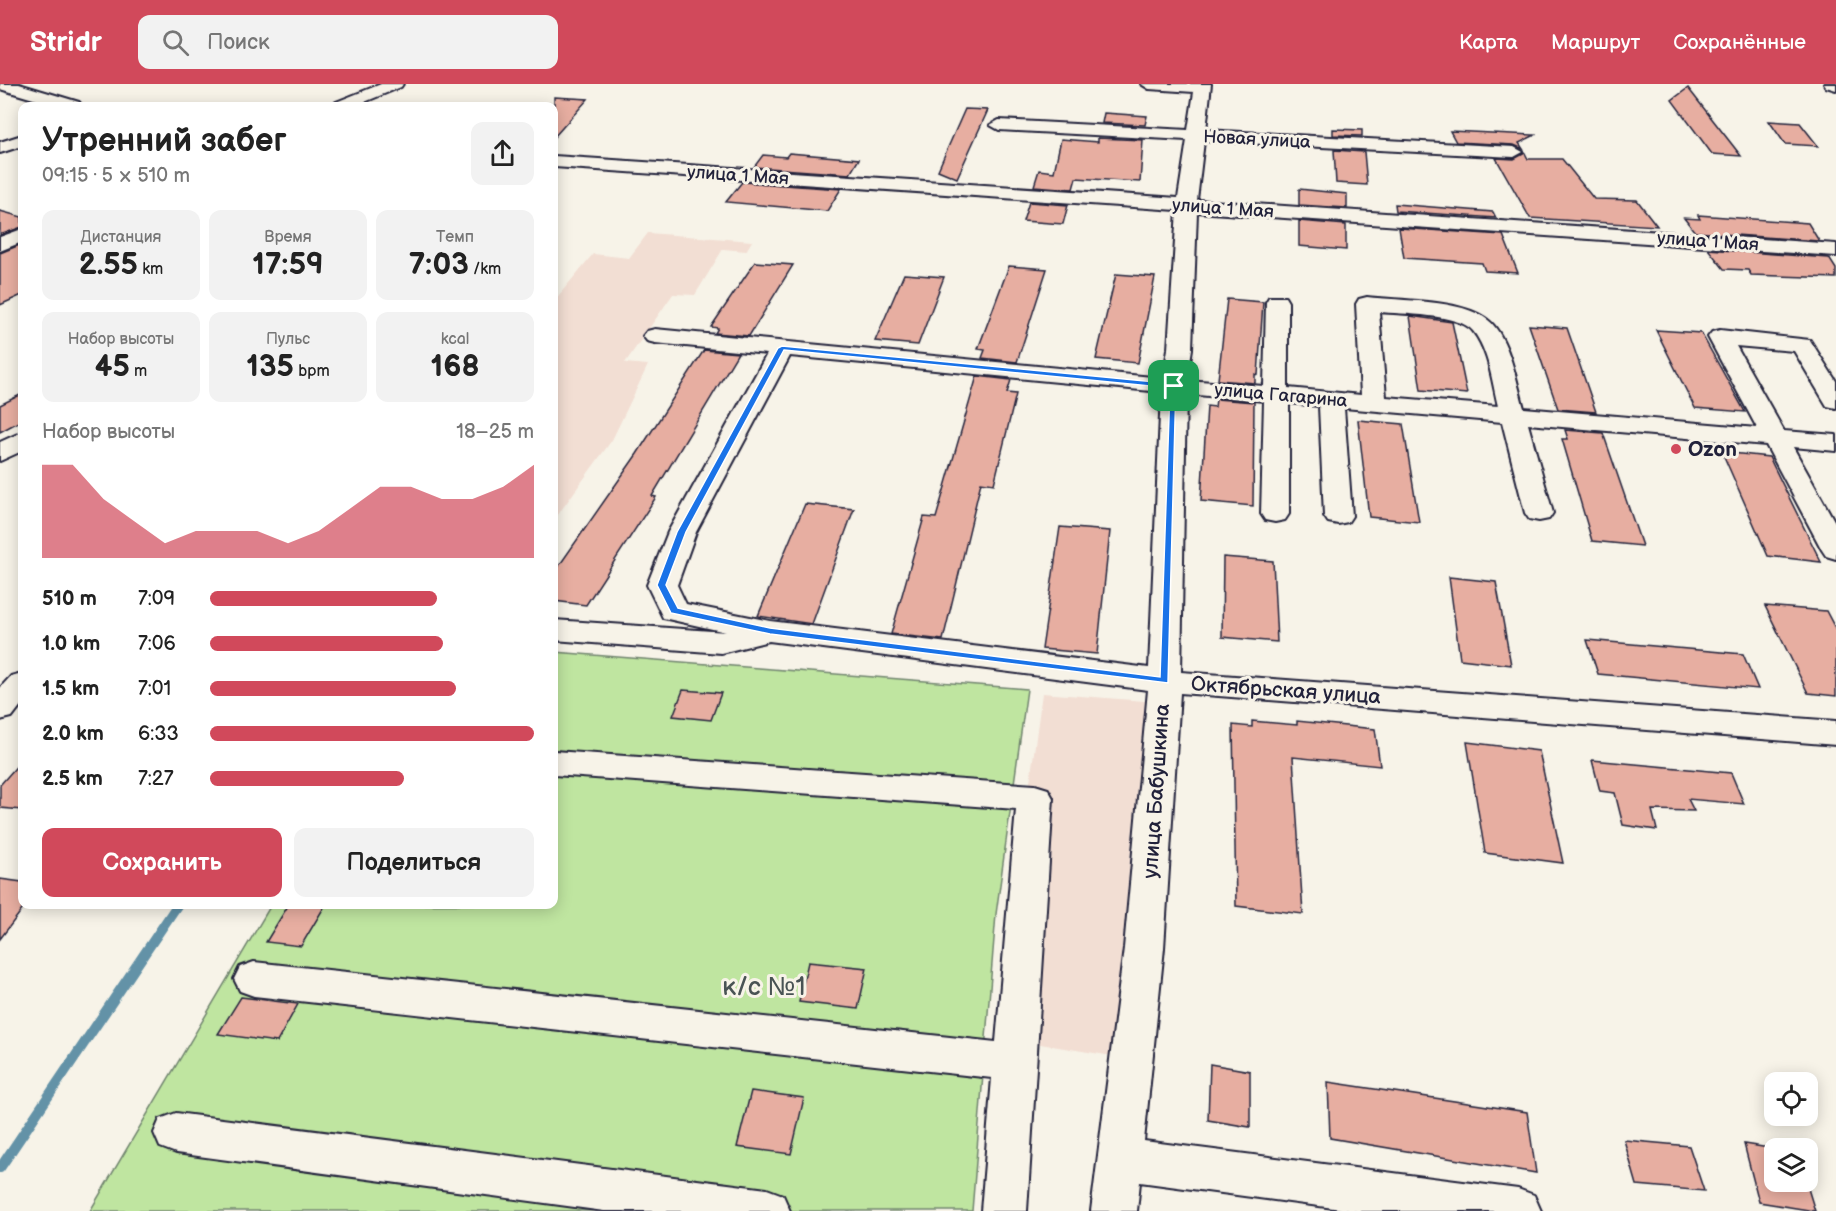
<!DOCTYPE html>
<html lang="ru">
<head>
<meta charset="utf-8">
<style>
  body { margin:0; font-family:"Balsamiq Sans",sans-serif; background:#f2f2f2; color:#222; height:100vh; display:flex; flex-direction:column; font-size:22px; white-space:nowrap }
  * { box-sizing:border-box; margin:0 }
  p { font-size:20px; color:#767676 }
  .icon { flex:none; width:33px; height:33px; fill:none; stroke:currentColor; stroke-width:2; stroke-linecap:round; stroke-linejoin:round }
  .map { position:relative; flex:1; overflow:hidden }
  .details { position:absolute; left:18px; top:18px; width:540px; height:807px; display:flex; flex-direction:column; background:#fff; border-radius:12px; box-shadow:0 3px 15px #0003 }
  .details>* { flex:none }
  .fabs { position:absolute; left:1764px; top:988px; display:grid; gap:12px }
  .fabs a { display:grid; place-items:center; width:54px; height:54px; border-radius:12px; background:#fff; box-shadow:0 3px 15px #0003; font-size:30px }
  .pin { position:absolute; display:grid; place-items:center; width:51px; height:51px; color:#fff; margin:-26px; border-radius:12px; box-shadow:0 3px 9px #0006 }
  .round { display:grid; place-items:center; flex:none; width:63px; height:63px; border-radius:12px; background:#f2f2f2 }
  .overview { display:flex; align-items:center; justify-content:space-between; height:102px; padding:0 24px }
  h1 { font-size:33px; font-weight:700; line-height:45px }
  .stats { display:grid; grid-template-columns:repeat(3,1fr); gap:9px; height:102px; padding:6px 24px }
  .stats div { display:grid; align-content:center; border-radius:12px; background:#f2f2f2; text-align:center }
  .stats b { font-size:30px; font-weight:700 }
  .stats small { font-size:16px; font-weight:400 }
  .stats p { font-size:16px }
  .chart { height:168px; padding:12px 24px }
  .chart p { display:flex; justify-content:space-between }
  .chart svg { width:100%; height:108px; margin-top:6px; fill:#d1495b; opacity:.7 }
  .cta { display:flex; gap:12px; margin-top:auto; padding:12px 24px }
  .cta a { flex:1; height:69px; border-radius:12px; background:#d1495b; color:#fff; font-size:24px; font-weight:700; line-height:69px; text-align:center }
  .cta a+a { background:#f2f2f2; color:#222 }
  ul { padding:0 24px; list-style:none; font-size:20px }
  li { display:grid; grid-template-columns:96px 72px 1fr; align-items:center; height:45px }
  li i { height:15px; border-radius:8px; background:#d1495b }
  header { display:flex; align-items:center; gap:36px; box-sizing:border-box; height:84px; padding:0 30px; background:#d1495b; color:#fff }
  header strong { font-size:28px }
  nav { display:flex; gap:33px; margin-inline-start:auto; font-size:21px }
  .search { width:420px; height:54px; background:#f2f2f2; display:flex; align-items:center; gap:15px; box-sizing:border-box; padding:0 21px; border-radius:12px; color:#767676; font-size:22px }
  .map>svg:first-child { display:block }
  .built { fill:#f2ded3 }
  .green { fill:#bfe5a0; stroke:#70846e; stroke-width:1.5 }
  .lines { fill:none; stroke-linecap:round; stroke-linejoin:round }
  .stream { stroke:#6492a7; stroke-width:10 }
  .building { fill:#e7aea1; stroke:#22223b; stroke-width:1.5 }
  .minor-casing { stroke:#22223b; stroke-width:4 }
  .minor { fill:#f7f3e8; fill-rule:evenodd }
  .route { fill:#1a73e8; stroke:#fff; stroke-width:1.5; fill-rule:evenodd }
  .poi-dot { fill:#d1495b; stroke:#f7f3e8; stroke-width:2 }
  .labels { text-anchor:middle; stroke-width:6; stroke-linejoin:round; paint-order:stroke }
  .far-street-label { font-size:18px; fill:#22223b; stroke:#f7f3e8 }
  .poi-label { font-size:21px; font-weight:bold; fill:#22223b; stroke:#f7f3e8; text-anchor:start }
  .street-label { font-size:21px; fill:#22223b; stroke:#f7f3e8 }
  .near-park-label { font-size:26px; fill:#495354; stroke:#f7f3e8 }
</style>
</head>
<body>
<header>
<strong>Stridr</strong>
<div class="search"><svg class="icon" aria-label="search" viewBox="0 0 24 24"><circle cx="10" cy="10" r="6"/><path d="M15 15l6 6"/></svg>Поиск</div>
<nav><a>Карта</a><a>Маршрут</a><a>Сохранённые</a></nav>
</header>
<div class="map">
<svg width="1836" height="1127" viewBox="0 0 1836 1127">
  <rect width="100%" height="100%" fill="#f7f3e8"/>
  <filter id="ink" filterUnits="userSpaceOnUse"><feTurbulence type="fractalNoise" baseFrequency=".0167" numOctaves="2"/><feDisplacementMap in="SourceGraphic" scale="12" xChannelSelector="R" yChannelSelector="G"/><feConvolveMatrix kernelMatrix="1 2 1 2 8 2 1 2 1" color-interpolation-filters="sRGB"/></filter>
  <g filter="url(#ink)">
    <g class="built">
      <polygon points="648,149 752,157 746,167 723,165 695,211 673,210 625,279 648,281 612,356 554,436 554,217 593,170 629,174"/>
      <polygon points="1042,609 1145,617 1112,972 1004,954 1029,705"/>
    </g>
    <polygon class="green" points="554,568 1027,605 996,830 972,1127 90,1127 271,821 554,820"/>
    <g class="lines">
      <polyline class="stream" points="0,1084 178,820"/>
    </g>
    <g class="building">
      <polygon points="1688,4 1741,72 1712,70 1672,16"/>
      <polygon points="554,13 588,15 554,53"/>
      <polygon points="965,25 988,26 957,94 938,86"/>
      <polygon points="1104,29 1147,32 1145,41 1102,39"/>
      <polygon points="1769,37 1800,39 1818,62 1785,60"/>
      <polygon points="1333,45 1362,46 1362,52 1333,51"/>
      <polygon points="1450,47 1535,51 1519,59 1523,65 1514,61 1456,58"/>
      <polygon points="1098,54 1143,56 1140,98 1076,94 1073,105 1034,102 1039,86 1054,88 1061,55 1098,58"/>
      <polygon points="1334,66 1364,68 1367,101 1336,99"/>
      <polygon points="789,69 859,75 850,90 754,83 763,71 786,73"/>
      <polygon points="1525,69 1528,75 1562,75 1594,115 1637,116 1657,142 1530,134 1496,74 1514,75"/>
      <polygon points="742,98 841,105 827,127 726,118"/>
      <polygon points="1299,105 1347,110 1347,124 1299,121"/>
      <polygon points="1029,118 1068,121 1063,140 1023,137"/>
      <polygon points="1395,120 1493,128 1496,134 1396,127"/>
      <polygon points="0,127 22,133 22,143 0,151"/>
      <polygon points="1698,131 1808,139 1819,157 1695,148 1684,134 1700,135"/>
      <polygon points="1299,137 1346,141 1346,166 1299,162"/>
      <polygon points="1399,144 1503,151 1518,189 1485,187 1482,179 1404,174"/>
      <polygon points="22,160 22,211 0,221 0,169"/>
      <polygon points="1708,165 1829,174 1836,185 1836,194 1751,191 1748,186 1724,185"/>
      <polygon points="755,178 793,181 749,252 715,249 718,244 711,243"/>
      <polygon points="1009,182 1047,185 1017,278 982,274 985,266 978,265"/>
      <polygon points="904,190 944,193 918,261 875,257"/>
      <polygon points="1116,190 1155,193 1138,279 1096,275"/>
      <polygon points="1227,215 1263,218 1258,291 1255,290 1255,299 1218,296"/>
      <polygon points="1410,232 1452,238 1467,310 1421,306"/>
      <polygon points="1529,241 1567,244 1596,328 1558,325"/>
      <polygon points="1656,246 1701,249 1745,328 1695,324"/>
      <polygon points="704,266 738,269 652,412 656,413 586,521 554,517 554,489 637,370"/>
      <polygon points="977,292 1011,296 1007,309 1016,310 994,400 981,398 943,556 891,550 924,433 936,434"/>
      <polygon points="22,310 22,336 0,348 0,321"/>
      <polygon points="1216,315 1254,318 1253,422 1201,417 1207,322 1215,323"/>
      <polygon points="1358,336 1403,340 1419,438 1369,433"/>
      <polygon points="1565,346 1603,349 1642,462 1592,457 1562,355 1568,355"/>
      <polygon points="1722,368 1769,373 1821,478 1768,472"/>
      <polygon points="805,420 854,425 812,540 758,532"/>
      <polygon points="1060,443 1110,447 1097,570 1042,565"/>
      <polygon points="1223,473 1273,477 1277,558 1222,553"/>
      <polygon points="1449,493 1496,498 1511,581 1460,575"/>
      <polygon points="1765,522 1826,527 1836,546 1836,612 1808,609"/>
      <polygon points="1587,556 1743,570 1758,605 1598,590"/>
      <polygon points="683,606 721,609 711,636 673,632"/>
      <polygon points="1252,637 1297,641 1297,637 1375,645 1380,682 1293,673 1303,830 1236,822 1233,641 1252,643"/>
      <polygon points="1467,658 1539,667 1563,779 1485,769"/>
      <polygon points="22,676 22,726 0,724 0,701"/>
      <polygon points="1592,676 1731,689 1744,720 1688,715 1694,727 1652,726 1657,746 1623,741 1615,709 1600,707"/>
      <polygon points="0,795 22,798 22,826 0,855"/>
      <polygon points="289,820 326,820 301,862 266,858"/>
      <polygon points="808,878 867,884 858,925 799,918"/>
      <polygon points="241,913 298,920 277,958 218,950"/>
      <polygon points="1210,980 1250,987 1250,1043 1208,1036"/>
      <polygon points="1328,998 1527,1028 1536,1089 1330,1054"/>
      <polygon points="751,1007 804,1014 791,1070 737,1063"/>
      <polygon points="1624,1056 1689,1062 1704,1107 1637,1101"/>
      <polygon points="1744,1060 1775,1065 1774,1098 1806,1098 1815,1127 1759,1118"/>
    </g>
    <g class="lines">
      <g class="minor-casing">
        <g id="minor">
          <polygon points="0,0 19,0 79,18 82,22 57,22 0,5"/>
          <polygon points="381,0 403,0 401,3 355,22 333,22 336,18"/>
          <path d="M 1141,0 L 1211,0 L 1206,46 L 1514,63 L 1523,68 L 1514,73 L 1204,57 L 1197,116 L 1836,160 L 1836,172 L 1197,128 L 1192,265 L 1187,296 L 1264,302 L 1266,218 L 1269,213 L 1285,213 L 1288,218 L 1288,304 L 1361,311 L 1356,220 L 1359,215 L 1367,213 C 1400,217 1462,215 1488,236 C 1509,252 1517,300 1524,324 L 1757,344 L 1708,253 L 1712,248 L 1720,246 L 1810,256 L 1836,297 L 1836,324 L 1827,322 L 1794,267 L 1736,262 L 1784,347 L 1836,351 L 1836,367 L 1793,363 L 1836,440 L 1836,475 L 1826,472 L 1822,466 L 1766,361 L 1528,340 L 1553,429 L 1549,435 L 1539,437 L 1529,435 L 1525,429 L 1502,338 L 1344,324 L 1352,432 L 1348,438 L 1338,440 L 1328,438 L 1324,432 L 1319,322 L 1289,319 L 1289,430 L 1285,436 L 1275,438 L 1265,436 L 1261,430 L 1264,317 L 1186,310 L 1181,588 L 1836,637 L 1836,661 L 1180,609 L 1164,864 L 1144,1057 L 1518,1105 L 1534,1111 L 1541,1127 L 1356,1127 L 1140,1098 L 1137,1127 L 1091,1127 L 1124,864 L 1148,606 L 769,557 L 721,569 L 554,556 L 554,536 L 726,548 L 663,534 L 647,501 L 668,448 L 767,270 L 655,259 L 647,257 L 643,252 L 647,247 L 655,245 L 1163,294 L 1168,265 L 1177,126 L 554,83 L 554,72 L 1178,114 L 1187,56 L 999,46 L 990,41 L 999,36 L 1188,46 L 1194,8 L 1149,5 ZM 1379,228 C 1401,230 1460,230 1473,247 C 1489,267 1492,298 1498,322 L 1386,313 ZM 790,272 L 1161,308 L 1149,584 L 770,537 L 686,520 L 677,501 L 696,448 Z"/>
          <polygon points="1824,0 1836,0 1836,6 1826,3"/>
          <polygon points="22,51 22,62 0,69 0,58"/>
          <polygon points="22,145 22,158 0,167 0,153"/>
          <polygon points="22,348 22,367 0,377 0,358"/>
          <polygon points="22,589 22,620 12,633 0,636 0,604 11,592"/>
          <polygon points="554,667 1035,701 1048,705 1053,714 1027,1127 981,1127 992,994 254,912 240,907 234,895 240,883 254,878 996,958 1016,725 554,691"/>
          <polygon points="176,1029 767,1105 783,1111 790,1127 604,1127 176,1069 160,1063 154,1049 160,1035"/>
        </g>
      </g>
      <use href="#minor" class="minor"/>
    </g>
  </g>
  <path class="route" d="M 782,262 L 1176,300 L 1168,599 L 770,550 L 671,529 L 657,501 L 677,448 L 778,264 ZM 784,266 L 1170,304 L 1160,593 L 770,544 L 678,524 L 666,501 L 686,448 Z"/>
  <circle class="poi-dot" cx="1676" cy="365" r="6"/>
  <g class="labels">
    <g class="far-street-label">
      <text transform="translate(1257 55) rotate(3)" y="6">Новая улица</text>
      <text transform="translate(738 91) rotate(4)" y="6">улица 1 Мая</text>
      <text transform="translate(1223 124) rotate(4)" y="6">улица 1 Мая</text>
      <text transform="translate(1708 157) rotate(4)" y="6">улица 1 Мая</text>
      <text transform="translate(1281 311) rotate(5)" y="6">улица Гагарина</text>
    </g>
    <g class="poi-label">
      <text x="1688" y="372">Ozon</text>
    </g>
    <g class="street-label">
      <text transform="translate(1286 606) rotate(4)" y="7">Октябрьская улица</text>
      <text transform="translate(1156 707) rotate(-86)" y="7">улица Бабушкина</text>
    </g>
    <g class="near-park-label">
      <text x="764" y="911">к/с №1</text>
    </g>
  </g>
</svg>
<div class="fabs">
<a><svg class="icon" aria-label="locate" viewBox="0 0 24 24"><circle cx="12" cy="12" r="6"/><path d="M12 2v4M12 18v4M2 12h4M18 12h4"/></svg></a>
<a><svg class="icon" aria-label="layers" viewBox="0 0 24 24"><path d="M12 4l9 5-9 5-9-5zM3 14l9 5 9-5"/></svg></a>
</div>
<div class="pin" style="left:1174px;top:302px;background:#1e9e55"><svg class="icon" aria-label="arrive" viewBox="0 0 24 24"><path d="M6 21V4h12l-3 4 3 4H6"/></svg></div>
<section class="details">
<div class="overview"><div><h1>Утренний забег</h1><p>09:15 · 5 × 510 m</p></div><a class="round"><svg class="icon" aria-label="share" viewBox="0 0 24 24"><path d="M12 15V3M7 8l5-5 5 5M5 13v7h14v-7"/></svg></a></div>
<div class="stats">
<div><p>Дистанция</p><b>2.55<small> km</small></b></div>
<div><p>Время</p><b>17:59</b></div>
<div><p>Темп</p><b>7:03<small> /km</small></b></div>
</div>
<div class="stats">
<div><p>Набор высоты</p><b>45<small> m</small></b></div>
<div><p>Пульс</p><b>135<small> bpm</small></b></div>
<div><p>kcal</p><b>168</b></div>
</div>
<div class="chart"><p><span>Набор высоты</span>18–25 m</p>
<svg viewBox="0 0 160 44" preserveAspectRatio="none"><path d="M0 44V6L10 6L20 20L30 29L40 38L50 33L60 33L70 33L80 38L90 33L100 24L110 15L120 15L130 20L140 20L150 15L160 6V44z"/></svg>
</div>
<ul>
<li><b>510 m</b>7:09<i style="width:70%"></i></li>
<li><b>1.0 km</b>7:06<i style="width:72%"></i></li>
<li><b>1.5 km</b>7:01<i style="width:76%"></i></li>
<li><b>2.0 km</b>6:33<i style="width:100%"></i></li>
<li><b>2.5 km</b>7:27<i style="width:60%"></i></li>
</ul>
<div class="cta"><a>Сохранить</a><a>Поделиться</a></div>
</section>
</div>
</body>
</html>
